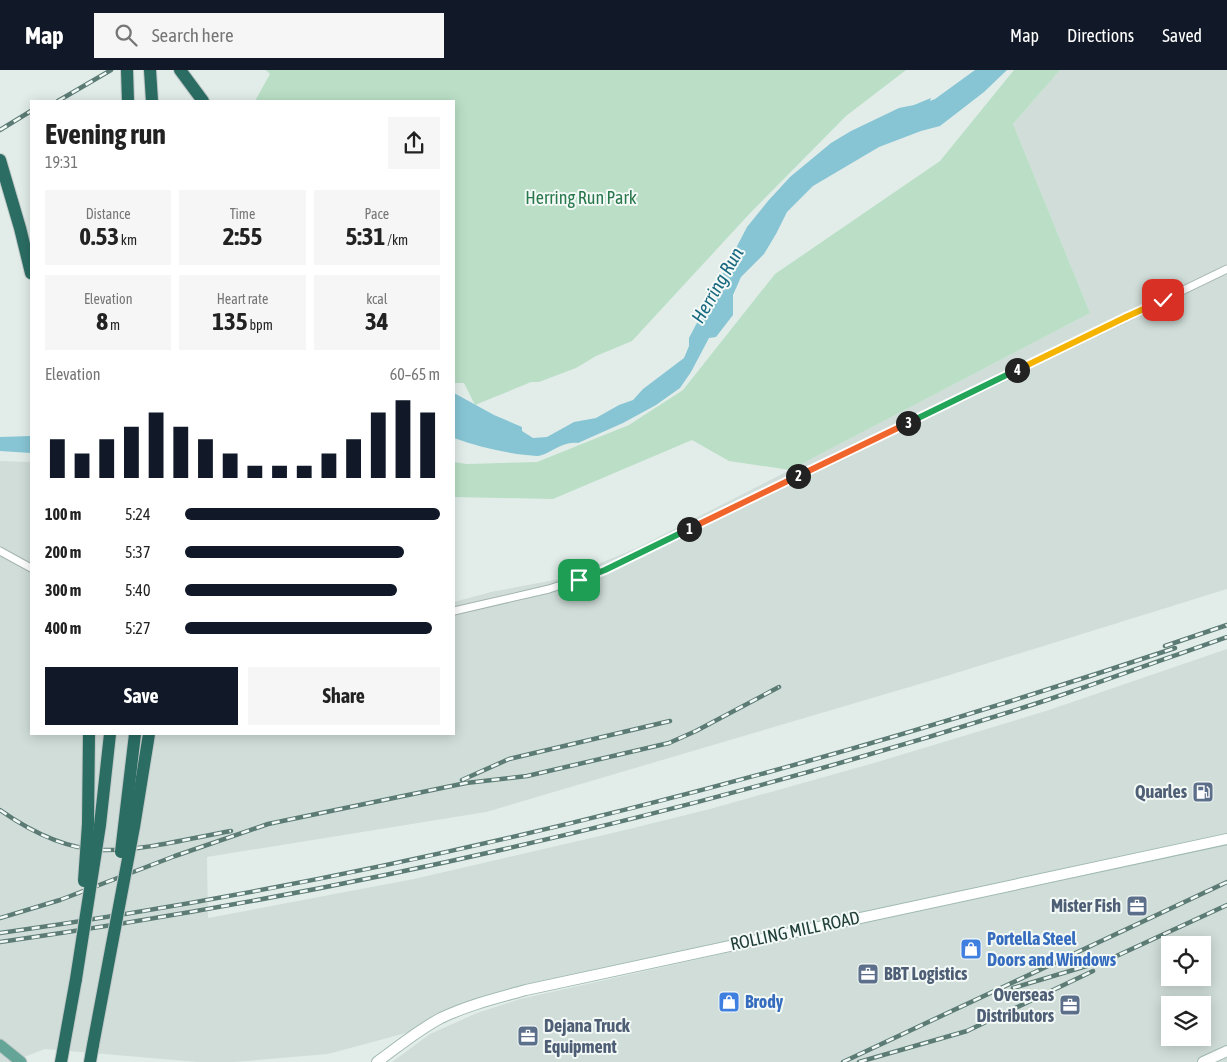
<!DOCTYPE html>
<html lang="en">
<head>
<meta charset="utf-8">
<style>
  body { margin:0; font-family:"Asap Condensed",sans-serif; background:#f6f6f6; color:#222; height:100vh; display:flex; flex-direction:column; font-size:19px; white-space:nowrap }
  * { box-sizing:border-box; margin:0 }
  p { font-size:16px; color:#767676 }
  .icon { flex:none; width:28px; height:28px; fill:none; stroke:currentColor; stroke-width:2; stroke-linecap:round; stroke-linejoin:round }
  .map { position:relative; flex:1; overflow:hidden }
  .details { position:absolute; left:30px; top:30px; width:425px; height:635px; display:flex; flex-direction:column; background:#fff; border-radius:0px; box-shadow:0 2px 12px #0003 }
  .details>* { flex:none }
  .controls { position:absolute; left:1161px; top:866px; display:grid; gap:10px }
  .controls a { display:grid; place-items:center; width:50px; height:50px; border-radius:0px; background:#fff; box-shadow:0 2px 12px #0003; font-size:25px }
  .pin { position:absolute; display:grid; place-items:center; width:42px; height:42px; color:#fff; margin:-21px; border-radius:10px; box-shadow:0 2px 8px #0006 }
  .km { position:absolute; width:25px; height:25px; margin:-12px; border-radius:50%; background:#222; color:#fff; font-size:14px; line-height:25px; text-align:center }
  .round { display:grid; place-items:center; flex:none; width:52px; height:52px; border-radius:0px; background:#f6f6f6 }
  .head { display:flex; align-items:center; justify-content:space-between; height:85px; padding:0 15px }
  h1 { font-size:28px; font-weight:700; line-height:38px }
  .metrics { display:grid; grid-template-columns:repeat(3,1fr); gap:8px; height:85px; padding:5px 15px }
  .metrics div { display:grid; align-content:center; border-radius:0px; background:#f6f6f6; text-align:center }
  .metrics b { font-size:25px; font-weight:700 }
  .metrics small { font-size:14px; font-weight:400 }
  .metrics p { font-size:14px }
  .chart { height:140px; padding:10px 15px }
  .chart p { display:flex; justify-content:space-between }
  .chart svg { width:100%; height:90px; margin-top:5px; stroke:#111827; stroke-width:6 }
  .button { display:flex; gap:10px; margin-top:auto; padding:10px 15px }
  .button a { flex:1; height:58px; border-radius:0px; background:#111827; color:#fff; font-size:20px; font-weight:700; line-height:58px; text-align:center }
  .button a+a { background:#f6f6f6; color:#222 }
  ul { padding:0 15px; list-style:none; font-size:16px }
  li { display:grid; grid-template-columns:80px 60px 1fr; align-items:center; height:38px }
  li i { height:12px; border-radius:6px; background:#111827 }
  header { display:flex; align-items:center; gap:30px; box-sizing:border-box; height:70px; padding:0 25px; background:#111827; color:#fff }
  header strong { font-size:24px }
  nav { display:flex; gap:28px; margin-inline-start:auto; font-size:18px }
  .search { width:350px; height:45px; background:#f6f6f6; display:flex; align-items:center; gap:12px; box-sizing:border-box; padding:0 18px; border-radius:0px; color:#767676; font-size:19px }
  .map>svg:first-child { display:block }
  .built { fill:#d0ddd8; fill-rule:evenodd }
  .green { fill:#badfc6 }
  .water { fill:#87c5d5 }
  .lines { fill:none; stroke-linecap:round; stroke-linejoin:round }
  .street-casing { stroke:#a4b5b1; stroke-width:9 }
  .secondary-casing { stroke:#a0b9b2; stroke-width:12 }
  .primary-casing { stroke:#c1c9c8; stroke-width:13 }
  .highway-casing { stroke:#c1c9c8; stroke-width:14 }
  .street { stroke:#fff; stroke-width:7 }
  .secondary { stroke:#fff; stroke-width:10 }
  .primary { stroke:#64a598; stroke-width:11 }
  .highway { stroke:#2b6d63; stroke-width:12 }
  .rail-casing { stroke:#5b7b74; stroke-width:4.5 }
  .rail { stroke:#f3f9f6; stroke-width:2.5; stroke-dasharray:8; stroke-linecap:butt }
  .highway-bridge-casing { stroke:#c1c9c8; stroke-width:14; stroke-linecap:butt }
  .highway-bridge { stroke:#2b6d63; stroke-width:12 }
  .split-1-casing { stroke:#fff; stroke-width:10 }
  .split-2-casing { stroke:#fff; stroke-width:10 }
  .split-3-casing { stroke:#fff; stroke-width:10 }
  .split-4-casing { stroke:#fff; stroke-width:10 }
  .split-5-casing { stroke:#fff; stroke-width:10 }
  .split-6-casing { stroke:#fff; stroke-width:10 }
  .split-1 { stroke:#22a559; stroke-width:6 }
  .split-2 { stroke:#f0652b; stroke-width:6 }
  .split-3 { stroke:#f0652b; stroke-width:6 }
  .split-4 { stroke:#22a559; stroke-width:6 }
  .split-5 { stroke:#f5b400; stroke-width:6 }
  .split-6 { stroke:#f5b400; stroke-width:6 }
  .labels { text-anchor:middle; stroke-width:4; stroke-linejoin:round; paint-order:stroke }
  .park-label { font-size:18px; fill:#29784c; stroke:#f3f9f6 }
  .service-label { font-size:18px; font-weight:bold; fill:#4e5e75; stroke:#f3f9f6; text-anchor:end }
  .street-label { font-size:18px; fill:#213f39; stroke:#f3f9f6 }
  .shop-label { font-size:18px; font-weight:bold; fill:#366cbe; stroke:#f3f9f6; text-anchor:start }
  .water-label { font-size:19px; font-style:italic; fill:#17687f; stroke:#f3f9f6 }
</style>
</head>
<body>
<header>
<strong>Map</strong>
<div class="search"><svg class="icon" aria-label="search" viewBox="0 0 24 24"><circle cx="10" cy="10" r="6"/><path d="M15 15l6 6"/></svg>Search here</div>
<nav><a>Map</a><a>Directions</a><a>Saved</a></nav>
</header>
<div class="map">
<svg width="1227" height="992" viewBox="0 0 1227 992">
  <rect width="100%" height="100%" fill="#e2ede9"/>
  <path class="built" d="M 1060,0 L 1227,0 L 1227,519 L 940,608 L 486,742 L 207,787 L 208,848 L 414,809 L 621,761 L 710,739 L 874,693 L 1049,640 L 1227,579 L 1227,992 L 392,992 L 430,964 L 477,943 L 520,929 L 865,852 L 934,827 L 549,910 L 417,960 L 328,984 L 234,992 L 198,992 L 45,979 L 11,992 L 0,992 L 0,391 L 31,392 L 31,664 L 454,664 L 454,532 L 491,522 L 565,508 L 639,477 L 790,400 L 1090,243 L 1013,54 ZM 1170,875 L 1202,875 L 1202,908 L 1170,908 ZM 1170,935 L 1202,935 L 1202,968 L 1170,968 Z"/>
  <g class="green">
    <polygon points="266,0 906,0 846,46 753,140 632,271 596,286 576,298 539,312 531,312 475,335 464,313 454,313 454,31 255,31 270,4"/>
    <polygon points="1014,0 1060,0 1013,54 1090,243 790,400 729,391 692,370 553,429 454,427 454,392 467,394 537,392 629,355 683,320 775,204 940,91"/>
  </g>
  <g class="water">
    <path d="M 975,0 L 1007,0 L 984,22 L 940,56 L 921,61 L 879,77 L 813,116 L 787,142 L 776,164 L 764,184 L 741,207 L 733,225 L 733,245 L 716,267 L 709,268 L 691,302 L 680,318 L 656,335 L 623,353 L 578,373 C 563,371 554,381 542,385 C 537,387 531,385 526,385 C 501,382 478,377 454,368 L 454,323 L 494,345 L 522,357 L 522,361 L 533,368 L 547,367 L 574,352 L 596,348 L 619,335 L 633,330 L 643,319 L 684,288 L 689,276 L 689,268 L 747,157 L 768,131 L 790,107 L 831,73 L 851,61 L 899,38 L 914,35 L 931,28 L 930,31 L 935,29 Z"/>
    <polygon points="31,366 31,383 0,381 0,367"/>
  </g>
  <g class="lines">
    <g class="street-casing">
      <g id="street">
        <polyline points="0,481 31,498"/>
        <polyline points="454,541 549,519 605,500 1227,199"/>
      </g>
    </g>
    <g class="secondary-casing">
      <g id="secondary">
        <path d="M 377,992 C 398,977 418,960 441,948 C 468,935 497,928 526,920 L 1227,769"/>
        <polyline points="1203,992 1227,981"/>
      </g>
    </g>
    <g class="primary-casing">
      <polyline id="primary" points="0,975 21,992"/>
    </g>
    <g class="highway-casing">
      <g id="highway">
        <polyline points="127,0 128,31"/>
        <polyline points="150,0 152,31"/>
        <polyline points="180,0 203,31"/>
        <polyline points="0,90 20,158 31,203"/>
        <polyline points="61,992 76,909"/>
        <polyline points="90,992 93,975"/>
      </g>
    </g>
    <use href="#street" class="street"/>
    <use href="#secondary" class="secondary"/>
    <use href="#primary" class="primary"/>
    <use href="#highway" class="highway"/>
    <g class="rail-casing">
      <g id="rail">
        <polyline points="58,31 111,0"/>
        <polyline points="0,60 31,41"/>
        <polyline points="1165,576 1227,555"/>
        <polyline points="462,710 509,689 670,651"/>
        <path d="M 0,740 C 30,761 65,779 102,780 C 143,781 191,768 231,761"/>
        <polyline points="0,848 60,830 175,786 268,754 466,713 527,706 669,673 696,661 779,617"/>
        <path d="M 0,863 C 400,807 793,706 1175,578"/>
        <path d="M 0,872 C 354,822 706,740 1047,630 C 1107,610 1167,588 1227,567"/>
        <polyline points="1013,918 1110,889 1227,835"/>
        <polyline points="843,992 1227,812"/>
        <polyline points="859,992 967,961 1093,901"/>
      </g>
    </g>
    <use href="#rail" class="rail"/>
    <g class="highway-bridge-casing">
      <g id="highway-bridge">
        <polyline points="121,782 135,664"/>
        <polyline points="84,811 88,754 89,664"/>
        <polyline points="76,909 100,755 110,664"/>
        <polyline points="93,975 134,757 149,664"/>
      </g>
    </g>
    <use href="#highway-bridge" class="highway-bridge"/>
  </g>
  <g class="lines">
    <g class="split-1-casing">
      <polyline id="split-1" points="579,510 605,500 689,459"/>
    </g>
    <g class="split-2-casing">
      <polyline id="split-2" points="689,459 798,406"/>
    </g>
    <g class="split-3-casing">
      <polyline id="split-3" points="798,406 908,353"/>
    </g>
    <g class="split-4-casing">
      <polyline id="split-4" points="908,353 1017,300"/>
    </g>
    <g class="split-5-casing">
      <polyline id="split-5" points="1017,300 1126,247"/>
    </g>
    <g class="split-6-casing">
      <polyline id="split-6" points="1126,247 1163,230"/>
    </g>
    <use href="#split-1" class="split-1"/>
    <use href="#split-2" class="split-2"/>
    <use href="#split-3" class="split-3"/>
    <use href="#split-4" class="split-4"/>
    <use href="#split-5" class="split-5"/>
    <use href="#split-6" class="split-6"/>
  </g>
  <defs>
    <g id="fuel-square" transform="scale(1.125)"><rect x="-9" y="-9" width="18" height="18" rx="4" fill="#5c6f8a" stroke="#f3f9f6"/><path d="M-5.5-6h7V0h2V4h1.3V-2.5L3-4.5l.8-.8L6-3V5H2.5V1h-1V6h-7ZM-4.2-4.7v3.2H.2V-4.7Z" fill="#fff"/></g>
    <g id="office-square" transform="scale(1.125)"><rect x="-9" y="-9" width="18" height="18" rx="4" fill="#5c6f8a" stroke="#f3f9f6"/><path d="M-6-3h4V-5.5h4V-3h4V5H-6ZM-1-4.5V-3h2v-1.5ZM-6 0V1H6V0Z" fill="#fff"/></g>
    <g id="shop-square" transform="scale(1.125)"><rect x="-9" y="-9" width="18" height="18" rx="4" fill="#3f7fe0" stroke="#f3f9f6"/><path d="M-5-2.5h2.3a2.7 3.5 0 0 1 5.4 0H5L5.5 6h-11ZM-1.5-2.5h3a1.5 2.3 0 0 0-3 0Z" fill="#fff"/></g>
  </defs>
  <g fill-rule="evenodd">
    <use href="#fuel-square" x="1203" y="722"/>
    <use href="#office-square" x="1137" y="836"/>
    <use href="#shop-square" x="971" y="879"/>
    <use href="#office-square" x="868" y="904"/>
    <use href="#shop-square" x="729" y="932"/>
    <use href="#office-square" x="1070" y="935"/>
    <use href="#office-square" x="528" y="966"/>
  </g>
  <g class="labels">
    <g class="park-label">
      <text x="581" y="134">Herring Run Park</text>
    </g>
    <g class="service-label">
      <text x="1187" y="728">Quarles</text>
      <text x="1121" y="842">Mister Fish</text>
      <text x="884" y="910" text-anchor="start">BBT Logistics</text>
      <text x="1054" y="931">Overseas<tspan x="1054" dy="21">Distributors</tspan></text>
      <text x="544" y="962" text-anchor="start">Dejana Truck<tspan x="544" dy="21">Equipment</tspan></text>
    </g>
    <g class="street-label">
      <text transform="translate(795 861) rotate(-12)" y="6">ROLLING MILL ROAD</text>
    </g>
    <g class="shop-label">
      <text x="987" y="875">Portella Steel<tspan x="987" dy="21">Doors and Windows</tspan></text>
      <text x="745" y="938">Brody</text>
    </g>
    <g class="water-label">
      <text transform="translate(717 215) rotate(-60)" y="7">Herring Run</text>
    </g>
  </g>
</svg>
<div class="controls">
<a><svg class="icon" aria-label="locate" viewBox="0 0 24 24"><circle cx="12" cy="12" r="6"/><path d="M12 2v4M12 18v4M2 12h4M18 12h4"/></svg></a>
<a><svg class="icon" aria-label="layers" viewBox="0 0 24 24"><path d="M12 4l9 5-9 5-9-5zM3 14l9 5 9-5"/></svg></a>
</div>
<div class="pin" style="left:579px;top:510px;background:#1e9e55"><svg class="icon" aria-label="arrive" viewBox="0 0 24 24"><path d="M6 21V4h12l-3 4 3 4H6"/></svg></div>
<div class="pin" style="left:1163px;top:230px;background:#d93025"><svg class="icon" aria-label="check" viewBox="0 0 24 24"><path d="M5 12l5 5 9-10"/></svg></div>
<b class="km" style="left:689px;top:459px">1</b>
<b class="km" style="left:798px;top:406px">2</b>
<b class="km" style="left:908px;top:353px">3</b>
<b class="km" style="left:1017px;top:300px">4</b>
<section class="details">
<div class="head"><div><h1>Evening run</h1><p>19:31</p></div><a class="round"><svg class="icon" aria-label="share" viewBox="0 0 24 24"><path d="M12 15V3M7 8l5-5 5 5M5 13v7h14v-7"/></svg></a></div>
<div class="metrics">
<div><p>Distance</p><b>0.53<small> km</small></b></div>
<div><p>Time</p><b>2:55</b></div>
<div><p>Pace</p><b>5:31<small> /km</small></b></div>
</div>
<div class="metrics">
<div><p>Elevation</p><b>8<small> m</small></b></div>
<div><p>Heart rate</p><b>135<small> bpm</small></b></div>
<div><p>kcal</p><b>34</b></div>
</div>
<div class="chart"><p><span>Elevation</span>60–65 m</p>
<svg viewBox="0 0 160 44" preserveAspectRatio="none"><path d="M5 44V25M15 44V32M25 44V25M35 44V19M45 44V12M55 44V19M65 44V25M75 44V32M85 44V38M95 44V38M105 44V38M115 44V32M125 44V25M135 44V12M145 44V6M155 44V12"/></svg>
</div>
<ul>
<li><b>100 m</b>5:24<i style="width:100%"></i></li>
<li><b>200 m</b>5:37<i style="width:86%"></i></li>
<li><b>300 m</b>5:40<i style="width:83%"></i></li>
<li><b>400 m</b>5:27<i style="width:97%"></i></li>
</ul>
<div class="button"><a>Save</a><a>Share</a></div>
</section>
</div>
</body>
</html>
